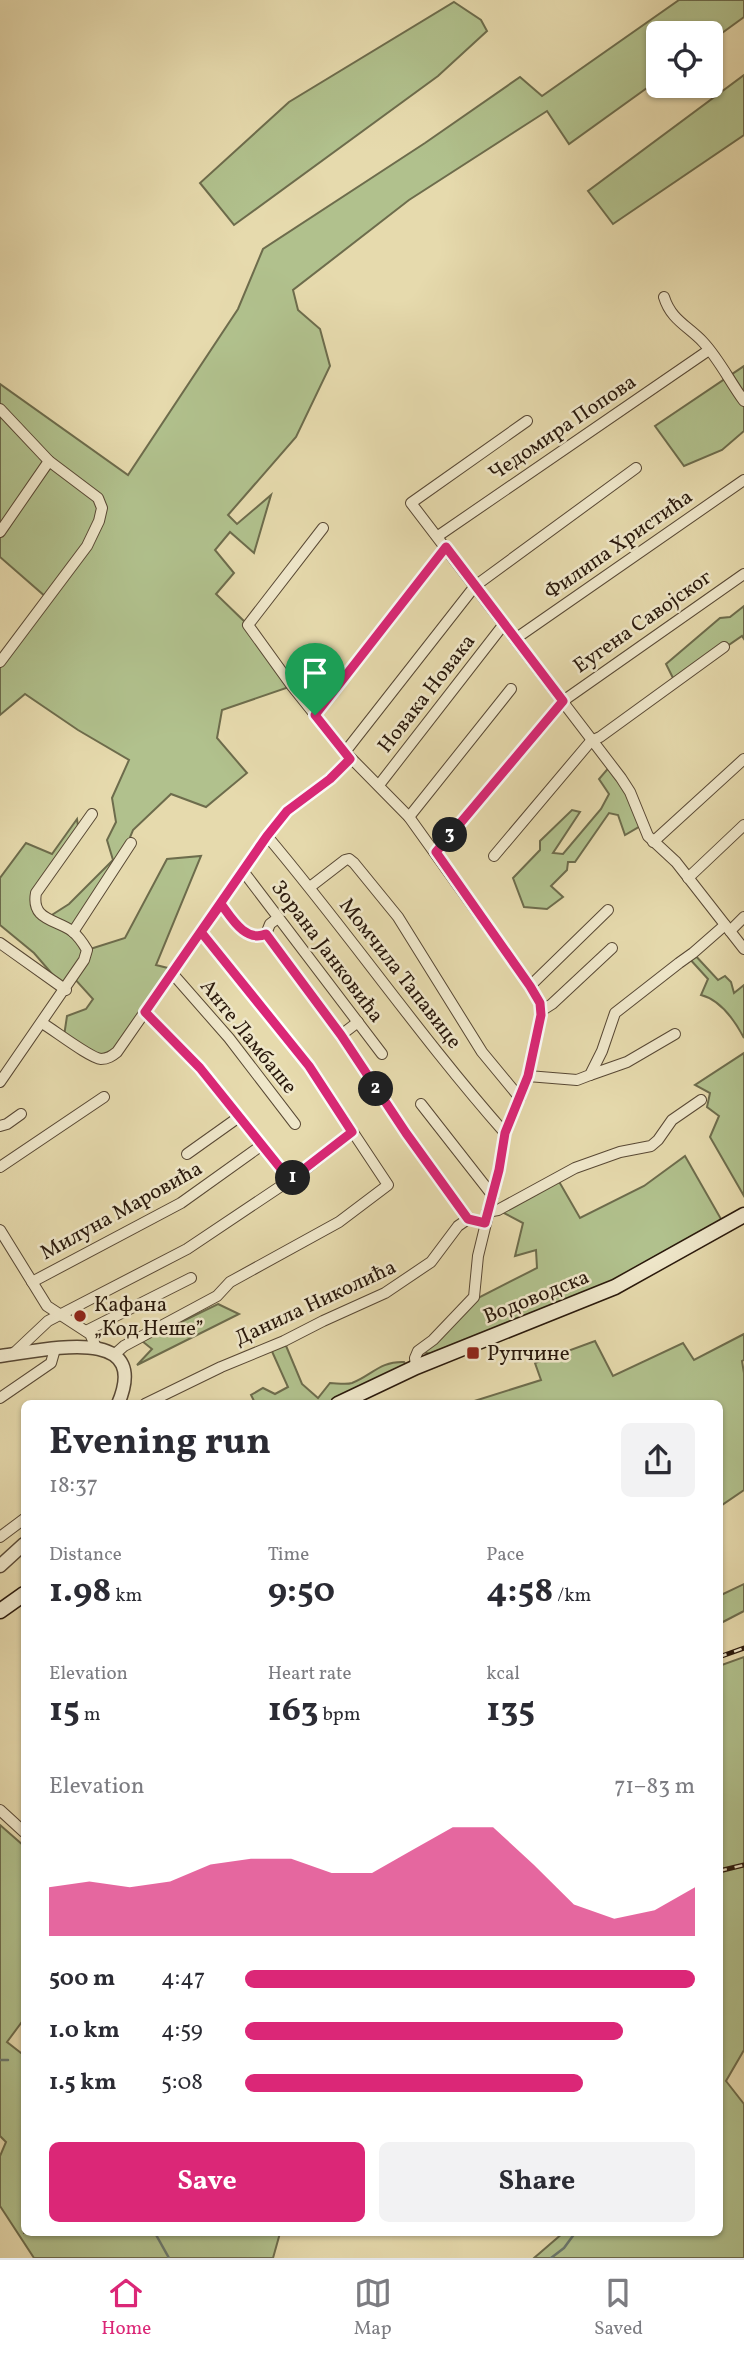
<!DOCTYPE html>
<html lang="en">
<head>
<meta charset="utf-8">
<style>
  body { margin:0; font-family:Vollkorn,serif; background:#f2f2f3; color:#2b2b33; height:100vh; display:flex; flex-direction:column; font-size:26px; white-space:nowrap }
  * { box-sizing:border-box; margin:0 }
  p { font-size:23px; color:#7c7c81 }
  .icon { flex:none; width:38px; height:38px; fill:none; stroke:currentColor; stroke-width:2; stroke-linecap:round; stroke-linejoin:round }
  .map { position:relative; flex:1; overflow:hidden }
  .drawer { position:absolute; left:21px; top:1400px; width:702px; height:836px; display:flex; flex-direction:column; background:#fff; border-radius:10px; box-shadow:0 2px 5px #0004 }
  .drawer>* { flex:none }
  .controls { position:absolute; left:646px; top:21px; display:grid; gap:14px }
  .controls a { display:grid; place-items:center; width:77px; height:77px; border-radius:10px; background:#fff; box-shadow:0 2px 5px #0004; font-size:35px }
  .pin { position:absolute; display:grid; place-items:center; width:60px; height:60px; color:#fff; margin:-72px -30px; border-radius:50% 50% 50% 0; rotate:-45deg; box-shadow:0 0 7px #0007 }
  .pin .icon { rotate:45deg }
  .km { position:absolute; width:35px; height:35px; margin:-18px; border-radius:50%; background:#222; color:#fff; font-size:19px; line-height:35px; text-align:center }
  .round { display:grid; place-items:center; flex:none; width:74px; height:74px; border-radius:10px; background:#f2f2f3 }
  .head { display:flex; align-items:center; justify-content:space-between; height:119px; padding:0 28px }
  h1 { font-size:38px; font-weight:700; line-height:52px }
  .stats { display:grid; grid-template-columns:repeat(3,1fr); gap:10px; height:119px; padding:7px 28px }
  .stats div { display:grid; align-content:center }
  .stats b { font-size:35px; font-weight:700 }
  .stats small { font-size:19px; font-weight:400 }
  .stats p { font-size:19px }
  .chart { height:196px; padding:14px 28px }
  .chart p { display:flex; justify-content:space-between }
  .chart svg { width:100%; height:126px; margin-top:7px; fill:#db2777; opacity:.7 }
  .button { display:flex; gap:14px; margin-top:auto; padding:14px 28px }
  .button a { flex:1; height:80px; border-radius:10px; background:#db2777; color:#fff; font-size:28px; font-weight:700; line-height:80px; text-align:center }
  .button a+a { background:#f2f2f3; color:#2b2b33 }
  ul { padding:0 28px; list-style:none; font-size:23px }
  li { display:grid; grid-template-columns:112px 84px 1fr; align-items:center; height:52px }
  li i { height:18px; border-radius:9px; background:#db2777 }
  .dock { display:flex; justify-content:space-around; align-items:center; height:98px; border-top:2px solid #e1e1e2; background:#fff; font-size:19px; color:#7c7c81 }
  .dock a { display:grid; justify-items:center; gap:4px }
  .dock .on { color:#db2777 }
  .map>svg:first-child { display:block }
  .green { fill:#b1c18d; stroke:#6d6c4c; stroke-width:2 }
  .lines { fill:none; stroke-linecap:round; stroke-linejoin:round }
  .stream { stroke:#6b796f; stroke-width:2.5 }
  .minor-casing { stroke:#584834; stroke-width:12 }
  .tertiary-casing { stroke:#584834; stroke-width:15 }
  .secondary-casing { stroke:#29180b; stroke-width:17 }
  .minor { stroke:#efe7ca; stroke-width:10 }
  .tertiary { stroke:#efe7ca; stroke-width:12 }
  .secondary { stroke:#efe7ca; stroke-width:14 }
  .rail-casing { stroke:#29180b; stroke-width:5 }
  .rail { stroke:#efe7ca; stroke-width:2.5; stroke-dasharray:8; stroke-linecap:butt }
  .route-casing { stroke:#fff; stroke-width:14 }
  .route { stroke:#db2777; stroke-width:9 }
  .poi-dot { fill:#8f2418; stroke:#efe7ca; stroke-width:2.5 }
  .labels { text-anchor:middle; stroke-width:5; stroke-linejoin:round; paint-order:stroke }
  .street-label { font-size:21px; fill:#29180b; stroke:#efe7ca }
  .poi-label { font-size:21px; fill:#29180b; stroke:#efe7ca; text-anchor:start }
</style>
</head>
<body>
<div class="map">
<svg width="744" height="2258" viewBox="0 0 744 2258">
  <rect width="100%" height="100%" fill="#e6daad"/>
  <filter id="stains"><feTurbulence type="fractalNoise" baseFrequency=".00286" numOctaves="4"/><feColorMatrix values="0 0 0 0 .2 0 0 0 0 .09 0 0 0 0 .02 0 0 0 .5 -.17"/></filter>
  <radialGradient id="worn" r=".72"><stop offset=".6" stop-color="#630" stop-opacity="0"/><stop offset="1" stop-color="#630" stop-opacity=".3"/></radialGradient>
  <g class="green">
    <polygon points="679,0 744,0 744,17 711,41 710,33 658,33 658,80 569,144 547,111 409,200 293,290 298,310 320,329 330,366 296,437 228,515 237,524 271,495 254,553 230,532 215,550 234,573 216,594 248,625 292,686 222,710 217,738 247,773 206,807 171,794 133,830 121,859 73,931 87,950 125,938 167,859 201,856 156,965 172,969 195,931 196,938 117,1052 104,1059 64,1036 67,1016 86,1009 93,999 74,978 66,990 34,953 0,925 0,878 26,843 52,854 77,819 79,833 34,904 47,918 69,904 113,860 107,840 116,822 112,798 129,760 78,730 25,694 0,715 0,662 47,598 0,557 0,384 128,475 238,309 263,249 425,143 520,77 542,96"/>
    <polygon points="454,2 481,20 487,31 438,76 234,225 200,183 289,102"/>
    <polygon points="744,75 744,135 613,224 588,191"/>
    <polygon points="744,366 744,431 722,450 684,466 655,426"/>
    <polygon points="744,606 744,639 742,636 675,682 666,664 720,618 730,617"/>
    <polygon points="611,765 642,825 625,835 618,815 609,813 575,862 568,862 567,870 551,886 563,897 547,909 524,907 513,878 540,850 540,841 572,810 580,812 553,853 563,854 601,809 609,794 599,779"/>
    <path d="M 693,953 L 718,980 L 725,976 L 731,982 L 734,993 L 744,985 L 744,1038 C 735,1021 721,1000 701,995 L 708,979 L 688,957 Z"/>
    <polygon points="744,1053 744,1196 710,1137 719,1116 707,1107 710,1093 695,1085"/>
    <polygon points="685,1156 725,1226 652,1267 443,1357 418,1351 472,1301 537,1268 536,1250 515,1256 523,1223 498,1210 557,1178 580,1218 644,1186"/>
    <polygon points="218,1304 239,1314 137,1365 152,1349 142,1341"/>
    <polygon points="744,1334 744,1360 742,1361 744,1373 744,1490 719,1507 719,1404 468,1403 541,1380 535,1363 595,1341 613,1376 683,1343 694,1360"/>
    <path d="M 284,1341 L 302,1384 L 318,1398 L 330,1383 C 336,1383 346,1385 352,1383 C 371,1376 380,1361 404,1362 L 409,1370 L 338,1403 L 255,1403 L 251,1395 L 263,1388 L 275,1394 L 288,1387 L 270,1347 Z"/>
    <polygon points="744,1584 744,1611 719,1624 719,1596"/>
    <polygon points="744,1657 744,2050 726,2081 744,2104 744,2258 534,2258 563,2233 719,2233 719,1666"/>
    <polygon points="0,1825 24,1846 24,2019 7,2042 21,2053 24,2050 24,2233 280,2233 273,2258 34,2258 0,2206 0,2156 6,2142 0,2136"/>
  </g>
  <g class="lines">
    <g class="stream">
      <polyline points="0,2060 8,2060"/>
      <polyline points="155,2233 169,2258"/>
      <polyline points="551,2258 564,2248 575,2233"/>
    </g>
    <g class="minor-casing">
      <g id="minor">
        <path d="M 664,297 C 671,320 688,326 703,342 C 719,359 730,382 744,401"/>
        <polyline points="0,409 49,461 98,498 102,508 99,521 87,546 0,662"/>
        <polyline points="527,421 411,503 621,778 630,792 648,836 676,862 744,949"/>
        <polyline points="323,528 248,625 292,686 345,752 409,817 530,986 540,1003 541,1015 528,1076 505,1133 499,1170 478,1256 474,1297 433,1340 418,1351 415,1358 416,1367"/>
        <polyline points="0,532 49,461"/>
        <polyline points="438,536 709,350"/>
        <polyline points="515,639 744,480"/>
        <polyline points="315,715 446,547"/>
        <polyline points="345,752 475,586 636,468"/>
        <polyline points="379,785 504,624"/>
        <polyline points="409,817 511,689"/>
        <path d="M 267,836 C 349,933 421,1038 505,1133"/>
        <polyline points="653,842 744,759"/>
        <polyline points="436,852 563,701 744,574"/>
        <polyline points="494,856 591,741 600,737 724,647"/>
        <polyline points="243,871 382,1054"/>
        <polyline points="688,878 744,825"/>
        <polyline points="310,887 345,860 349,859 354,863 398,917 482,1052 520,1098"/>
        <path d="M 221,903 C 231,917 246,943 266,934 L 341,1035 L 406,1133 L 468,1219"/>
        <polyline points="730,931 744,917"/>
        <polyline points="73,932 131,843"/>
        <polyline points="266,934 270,924 278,918"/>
        <polyline points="0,943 66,990"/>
        <polyline points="172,973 229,1038 295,1124"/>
        <polyline points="530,986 608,910"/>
        <polyline points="541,1011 552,1004 612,948"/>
        <polyline points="145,1012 199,1068 290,1180"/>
        <path d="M 42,1023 C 54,1030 90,1058 101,1059 C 108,1059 112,1056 117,1052 L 267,836 L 287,811 L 330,779 L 350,759"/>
        <polyline points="341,1035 358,1022"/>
        <polyline points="590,1075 627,1062 675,1034"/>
        <polyline points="528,1076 577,1080 590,1075 602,1051 615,1013 679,963 693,953 725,925"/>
        <path d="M 0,1082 L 84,960 L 87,950 C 83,943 78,936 72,931 C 55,919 31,920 36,893 L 92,814"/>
        <polyline points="421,1104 493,1196"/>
        <polyline points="0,1126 7,1124 21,1114"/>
        <polyline points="187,1154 239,1117"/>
        <polyline points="0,1167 104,1097"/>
        <polyline points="487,1212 498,1210 575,1168 620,1152 651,1146 658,1140 672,1120 701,1100"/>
        <polyline points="0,1230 47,1306 90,1334 96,1347"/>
        <polyline points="32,1282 181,1203 262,1145"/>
        <polyline points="86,1331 191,1278"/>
        <polyline points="13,1354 48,1321 187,1249 302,1172 352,1132"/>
        <polyline points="115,1354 124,1346 217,1296 230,1282 339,1222 388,1185 309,1066 201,932"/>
        <polyline points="0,1398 51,1363 55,1349"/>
        <polyline points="145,1404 221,1367 284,1341 323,1321 385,1293 431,1262 458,1226 468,1219 485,1223"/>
        <polyline points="0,1537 24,1519"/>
        <polyline points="0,1810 24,1832"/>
      </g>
    </g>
    <g class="tertiary-casing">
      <g id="tertiary">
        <path d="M 0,1356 C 42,1351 153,1322 118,1404"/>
        <polyline points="0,1566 24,1544"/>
      </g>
    </g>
    <g class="secondary-casing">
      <g id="secondary">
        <polyline points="338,1404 416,1367 615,1287 744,1215"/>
        <polyline points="0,1611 24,1594"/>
      </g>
    </g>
    <use href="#minor" class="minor"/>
    <use href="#tertiary" class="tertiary"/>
    <use href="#secondary" class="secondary"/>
    <g class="rail-casing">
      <g id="rail">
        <polyline points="719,1657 744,1648"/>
        <polyline points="719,1871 744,1865"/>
      </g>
    </g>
    <use href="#rail" class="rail"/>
  </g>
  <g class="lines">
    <g class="route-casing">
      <path id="route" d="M 315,715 L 350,759 L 330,779 L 287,811 L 267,836 L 145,1012 L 200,1068 L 290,1180 L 352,1132 L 309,1066 L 201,932 L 221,904 C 231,917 245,943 266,934 L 341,1035 L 406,1133 L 468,1219 L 485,1223 L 499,1170 L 505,1133 L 528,1076 L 541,1015 L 540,1003 L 530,986 L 436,852 L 563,701 L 446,547 L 315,715"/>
    </g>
    <use href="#route" class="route"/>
  </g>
  <g class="poi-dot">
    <circle cx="80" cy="1316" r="7"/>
    <rect x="466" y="1346" width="14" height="14" rx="3.5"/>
  </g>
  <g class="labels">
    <g class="street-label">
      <text transform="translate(562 427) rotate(-34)" y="7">Чедомира Попова</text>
      <text transform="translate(618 544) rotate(-35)" y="7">Филипа Христића</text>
      <text transform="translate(642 621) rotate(-35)" y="7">Еугена Савојског</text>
      <text transform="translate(426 693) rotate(-52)" y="7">Новака Новака</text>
      <text transform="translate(328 951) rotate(53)" y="7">Зорана Јанковића</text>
      <text transform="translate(401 973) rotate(52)" y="7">Момчила Тапавице</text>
      <text transform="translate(249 1036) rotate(51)" y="7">Анте Ламбаше</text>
      <text transform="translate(121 1210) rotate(-29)" y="7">Милуна Маровића</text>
      <text transform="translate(536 1296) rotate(-22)" y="7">Водоводска</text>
      <text transform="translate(315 1302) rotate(-25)" y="7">Данила Николића</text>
    </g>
    <g class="poi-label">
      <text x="94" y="1311">Кафана<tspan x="94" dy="24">„Код Неше”</tspan></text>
      <text x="487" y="1360">Рупчине</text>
    </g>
  </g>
  <rect width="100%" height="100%" filter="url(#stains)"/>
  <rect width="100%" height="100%" fill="url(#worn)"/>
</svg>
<div class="controls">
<a><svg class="icon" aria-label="locate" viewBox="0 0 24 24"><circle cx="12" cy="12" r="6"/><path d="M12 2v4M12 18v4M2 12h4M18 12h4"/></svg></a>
</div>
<div class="pin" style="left:315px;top:715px;background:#1e9e55"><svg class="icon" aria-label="arrive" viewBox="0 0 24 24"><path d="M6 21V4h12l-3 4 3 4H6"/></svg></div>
<b class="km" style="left:293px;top:1178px">1</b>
<b class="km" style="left:376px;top:1089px">2</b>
<b class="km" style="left:450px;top:835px">3</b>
<section class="drawer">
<div class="head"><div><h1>Evening run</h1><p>18:37</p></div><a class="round"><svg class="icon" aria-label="share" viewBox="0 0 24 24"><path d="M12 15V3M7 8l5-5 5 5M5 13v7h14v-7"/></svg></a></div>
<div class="stats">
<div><p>Distance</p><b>1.98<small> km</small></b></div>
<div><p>Time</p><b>9:50</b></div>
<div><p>Pace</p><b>4:58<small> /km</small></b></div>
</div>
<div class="stats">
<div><p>Elevation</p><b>15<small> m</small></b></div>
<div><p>Heart rate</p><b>163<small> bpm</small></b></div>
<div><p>kcal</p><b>135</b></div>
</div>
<div class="chart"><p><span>Elevation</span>71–83 m</p>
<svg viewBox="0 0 160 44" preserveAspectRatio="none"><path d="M0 44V27L10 25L20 27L30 25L40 19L50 17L60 17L70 22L80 22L90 14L100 6L110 6L120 19L130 33L140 38L150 35L160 27V44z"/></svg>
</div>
<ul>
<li><b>500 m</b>4:47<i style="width:100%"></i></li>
<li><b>1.0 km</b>4:59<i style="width:84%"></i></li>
<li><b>1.5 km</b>5:08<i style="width:75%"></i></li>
</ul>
<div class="button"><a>Save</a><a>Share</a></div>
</section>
</div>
<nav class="dock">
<a class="on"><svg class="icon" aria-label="home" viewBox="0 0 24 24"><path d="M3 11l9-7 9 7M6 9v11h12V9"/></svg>Home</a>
<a><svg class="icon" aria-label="map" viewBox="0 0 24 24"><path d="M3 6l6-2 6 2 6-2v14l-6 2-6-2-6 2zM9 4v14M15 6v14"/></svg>Map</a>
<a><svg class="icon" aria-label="saved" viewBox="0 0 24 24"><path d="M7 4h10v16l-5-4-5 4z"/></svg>Saved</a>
</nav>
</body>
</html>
